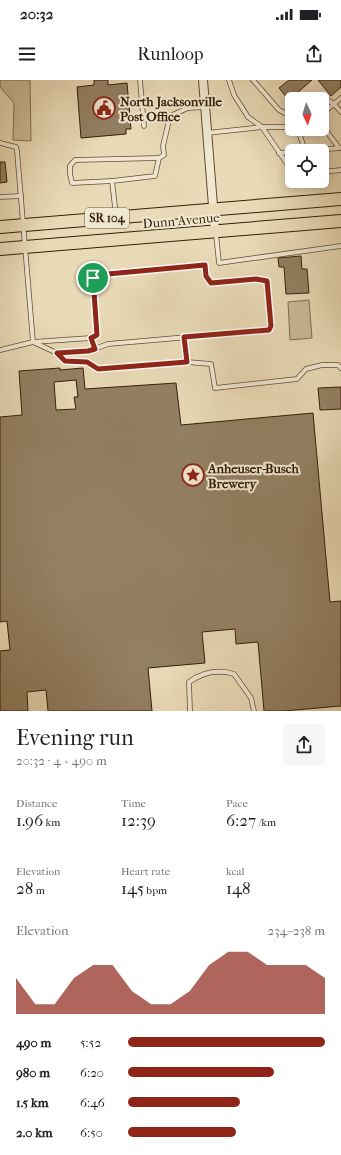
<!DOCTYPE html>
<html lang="en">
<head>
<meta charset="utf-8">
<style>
  body { margin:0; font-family:"IM FELL French Canon",serif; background:#f6f6f6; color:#202124; height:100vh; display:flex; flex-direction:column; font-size:15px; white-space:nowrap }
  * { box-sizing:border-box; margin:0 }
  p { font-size:13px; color:#757577 }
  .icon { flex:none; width:22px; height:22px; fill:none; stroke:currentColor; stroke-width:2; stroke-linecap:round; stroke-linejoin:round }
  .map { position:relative; height:631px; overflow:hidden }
  .drawer { display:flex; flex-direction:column; background:#fff; flex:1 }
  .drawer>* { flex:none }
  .needle { width:26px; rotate:176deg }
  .tools { position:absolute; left:285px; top:12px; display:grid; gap:8px }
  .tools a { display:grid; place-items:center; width:44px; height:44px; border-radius:6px; background:#fff; box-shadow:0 2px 10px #0003; font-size:20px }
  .pin { position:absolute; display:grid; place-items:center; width:34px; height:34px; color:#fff; margin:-17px; border:2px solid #fff; border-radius:50%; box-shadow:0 1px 4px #0007 }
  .round { display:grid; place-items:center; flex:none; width:42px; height:42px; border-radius:6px; background:#f6f6f6 }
  .head { display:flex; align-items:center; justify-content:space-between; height:68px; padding:0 16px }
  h1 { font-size:22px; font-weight:600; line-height:30px }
  .stats { display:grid; grid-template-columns:repeat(3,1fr); gap:6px; height:68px; padding:4px 16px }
  .stats div { display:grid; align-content:center }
  .stats b { font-size:17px; font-weight:600 }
  .stats small { font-size:11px; font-weight:400 }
  .stats p { font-size:11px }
  .chart { height:112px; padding:8px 16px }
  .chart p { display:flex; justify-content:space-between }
  .chart svg { width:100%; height:72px; margin-top:4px; fill:#8f2418; opacity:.7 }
  ul { padding:0 16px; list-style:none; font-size:13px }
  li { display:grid; grid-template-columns:64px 48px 1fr; align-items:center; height:30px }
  li i { height:10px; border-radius:5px; background:#8f2418 }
  .status { display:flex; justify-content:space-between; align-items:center; height:28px; padding:0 20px; background:#fff; direction:ltr }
  .status svg { height:11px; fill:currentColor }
  header { display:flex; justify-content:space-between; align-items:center; height:52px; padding:0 16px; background:#fff; font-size:18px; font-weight:600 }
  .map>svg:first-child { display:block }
  .green { fill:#cbbb9a; stroke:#806c50 }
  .building { fill:#938063; stroke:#351e07; fill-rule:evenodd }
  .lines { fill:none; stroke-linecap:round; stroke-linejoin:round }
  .lane-casing { stroke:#624d33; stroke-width:5.5 }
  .street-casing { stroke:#624d33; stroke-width:10 }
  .primary-casing { stroke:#351e07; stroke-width:14 }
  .lane { stroke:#f1e8d1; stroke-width:4 }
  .street { stroke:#f1e8d1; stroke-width:8 }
  .primary { stroke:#eadbb8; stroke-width:12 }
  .route-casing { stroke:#fff; stroke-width:8 }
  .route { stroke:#8f2418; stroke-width:5 }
  .labels { text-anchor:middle; stroke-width:4; stroke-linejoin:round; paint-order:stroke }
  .shield { fill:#f1e8d1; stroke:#6d5b44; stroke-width:1 }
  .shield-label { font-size:12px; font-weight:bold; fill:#351e07 }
  .poi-label { font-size:13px; font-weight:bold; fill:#351e07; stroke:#f1e8d1; text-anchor:start }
  .street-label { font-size:13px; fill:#351e07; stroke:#f1e8d1 }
</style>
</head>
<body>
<div class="status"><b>20:32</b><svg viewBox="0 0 49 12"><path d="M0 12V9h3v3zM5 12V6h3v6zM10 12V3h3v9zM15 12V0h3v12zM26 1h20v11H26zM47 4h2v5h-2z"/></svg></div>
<header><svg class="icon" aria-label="menu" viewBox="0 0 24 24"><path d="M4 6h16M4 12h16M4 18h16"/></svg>Runloop<svg class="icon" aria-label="share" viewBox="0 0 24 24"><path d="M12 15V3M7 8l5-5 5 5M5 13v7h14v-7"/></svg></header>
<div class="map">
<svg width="341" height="631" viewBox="0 0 341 631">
  <rect width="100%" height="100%" fill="#eadbb8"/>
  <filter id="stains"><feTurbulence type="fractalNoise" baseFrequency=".005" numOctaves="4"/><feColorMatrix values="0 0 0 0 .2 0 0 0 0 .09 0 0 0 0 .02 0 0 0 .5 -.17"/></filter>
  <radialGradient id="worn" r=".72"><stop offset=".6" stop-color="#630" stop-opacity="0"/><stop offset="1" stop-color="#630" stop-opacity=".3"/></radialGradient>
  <g class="green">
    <polygon points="0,0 30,0 31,61 13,60 14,23 0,7"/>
    <polygon points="309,220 312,258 290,260 288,222"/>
  </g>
  <g class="building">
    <polygon points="94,0 108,0 108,5 127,3 131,49 126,49 126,54 81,58 77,7 94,5"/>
    <polygon points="289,0 312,0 289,20 279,8"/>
    <polygon points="318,0 341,0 341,7 331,16"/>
    <polygon points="0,82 5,82 7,102 0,103"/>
    <polygon points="301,176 302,189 307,189 309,213 286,214 284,187 279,187 278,178"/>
    <path d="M 60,288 L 60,290 L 83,288 L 85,309 L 176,303 L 181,345 L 313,333 L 330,522 L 341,521 L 341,626 L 284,631 L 264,631 L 258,562 L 236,564 L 235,549 L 202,552 L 205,583 L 148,588 L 152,631 L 48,631 L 46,610 L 27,612 L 28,631 L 0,631 L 0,571 L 10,570 L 7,541 L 0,542 L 0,337 L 22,335 L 19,291 ZM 76,300 L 78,317 L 74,317 L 76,329 L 56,330 L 54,302 Z"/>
    <polygon points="341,307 341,329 320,330 318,308"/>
  </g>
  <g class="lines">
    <g class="lane-casing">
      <g id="lane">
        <polyline points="140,0 144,46"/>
        <polyline points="229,0 234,15 248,37 262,47 292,91"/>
        <polyline points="253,0 279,30 287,34 292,33"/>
        <polyline points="312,19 321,16 334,24 341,32"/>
        <polyline points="322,34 341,18"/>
        <polyline points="322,45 339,68"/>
        <polyline points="298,49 305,71"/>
        <polyline points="207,53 262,47 292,47"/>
        <polyline points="0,63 16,67 17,71 33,262 0,270"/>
        <polyline points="301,71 341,68"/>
        <polyline points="279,73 292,72"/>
        <polyline points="322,92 341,90"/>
        <polyline points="112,101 72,103 70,94 70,86 75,80 159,78"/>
        <polyline points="0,117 21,116"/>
        <polyline points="116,136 112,101 155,96 159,78 164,75 163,66 170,36 188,28 205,27"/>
        <polyline points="216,154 219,183 341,166"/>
        <polygon points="205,185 205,196 211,203 256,199 267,201 271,246 269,250 108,264 89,271 57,273 33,262 91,258 97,255 93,198 97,195"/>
        <polyline points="184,257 187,282 211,284 215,308 297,299 306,289 322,285 338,285 341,288"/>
        <polyline points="91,258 95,269"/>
        <polyline points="57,273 65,281 87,282 98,289 187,282"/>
        <path d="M 190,631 L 189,602 C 203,592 218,589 234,594 L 251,618 L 254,631"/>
      </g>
    </g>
    <g class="street-casing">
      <polyline id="street" points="203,0 215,151"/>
    </g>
    <g class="primary-casing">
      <g id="primary">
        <polyline points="0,147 341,119"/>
        <polyline points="0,169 341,141"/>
      </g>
    </g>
    <use href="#lane" class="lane"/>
    <use href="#street" class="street"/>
    <use href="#primary" class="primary"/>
  </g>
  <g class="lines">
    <g class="route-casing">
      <polygon id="route" points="205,185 206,196 211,203 256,199 267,201 271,246 269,250 184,257 187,282 98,289 87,282 65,281 57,273 88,271 95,269 91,258 97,255 93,198 97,195"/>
    </g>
    <use href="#route" class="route"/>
  </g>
  <defs>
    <g id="civic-ring" transform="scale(1.15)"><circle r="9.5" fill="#f1e8d1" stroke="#8f2418" stroke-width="1.5"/><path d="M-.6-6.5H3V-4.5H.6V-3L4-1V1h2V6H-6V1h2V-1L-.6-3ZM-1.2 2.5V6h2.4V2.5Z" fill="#8f2418"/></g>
    <g id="sight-ring" transform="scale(1.15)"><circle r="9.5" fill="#f1e8d1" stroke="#8f2418" stroke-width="1.5"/><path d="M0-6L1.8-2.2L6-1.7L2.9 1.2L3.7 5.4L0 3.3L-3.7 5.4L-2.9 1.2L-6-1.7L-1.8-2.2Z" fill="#8f2418"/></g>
  </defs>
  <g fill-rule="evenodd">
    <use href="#civic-ring" x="104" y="28"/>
    <use href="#sight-ring" x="193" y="395"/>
  </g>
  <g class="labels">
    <rect class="shield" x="85" y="128" width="44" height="20" rx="3"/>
    <g class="shield-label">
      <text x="107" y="142">SR 104</text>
    </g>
    <g class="poi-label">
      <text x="120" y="26">North Jacksonville<tspan x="120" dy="15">Post Office</tspan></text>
      <text x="208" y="393">Anheuser-Busch<tspan x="208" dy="15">Brewery</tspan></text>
    </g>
    <g class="street-label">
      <text transform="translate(181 140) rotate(-5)" y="5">Dunn Avenue</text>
    </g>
  </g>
  <rect width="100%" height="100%" filter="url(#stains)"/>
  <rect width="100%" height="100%" fill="url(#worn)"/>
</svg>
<div class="tools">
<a><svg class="needle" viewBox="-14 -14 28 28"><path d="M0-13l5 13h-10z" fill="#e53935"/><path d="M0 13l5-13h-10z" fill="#757577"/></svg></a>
<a><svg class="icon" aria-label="locate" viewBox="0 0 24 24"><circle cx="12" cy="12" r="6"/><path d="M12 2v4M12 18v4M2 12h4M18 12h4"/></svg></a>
</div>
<div class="pin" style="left:93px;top:198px;background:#1e9e55"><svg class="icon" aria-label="arrive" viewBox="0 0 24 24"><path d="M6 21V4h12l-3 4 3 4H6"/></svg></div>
</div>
<section class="drawer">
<div class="head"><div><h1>Evening run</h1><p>20:32 · 4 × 490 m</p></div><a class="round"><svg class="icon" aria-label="share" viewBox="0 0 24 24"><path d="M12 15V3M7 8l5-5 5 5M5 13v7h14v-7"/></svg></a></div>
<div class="stats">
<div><p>Distance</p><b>1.96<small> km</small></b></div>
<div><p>Time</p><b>12:39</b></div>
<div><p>Pace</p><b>6:27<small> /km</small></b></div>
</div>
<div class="stats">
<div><p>Elevation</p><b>28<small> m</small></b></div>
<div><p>Heart rate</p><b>145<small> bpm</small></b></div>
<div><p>kcal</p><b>148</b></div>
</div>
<div class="chart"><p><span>Elevation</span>234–238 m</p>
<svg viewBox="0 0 160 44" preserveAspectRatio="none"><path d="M0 44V22L10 38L20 38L30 22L40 14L50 14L60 30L70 38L80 38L90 30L100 14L110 6L120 6L130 14L140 14L150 14L160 22V44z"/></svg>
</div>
<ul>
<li><b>490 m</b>5:52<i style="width:100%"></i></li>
<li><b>980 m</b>6:20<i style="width:74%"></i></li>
<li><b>1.5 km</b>6:46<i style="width:57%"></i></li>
<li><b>2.0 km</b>6:50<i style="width:55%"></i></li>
</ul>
</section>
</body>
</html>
